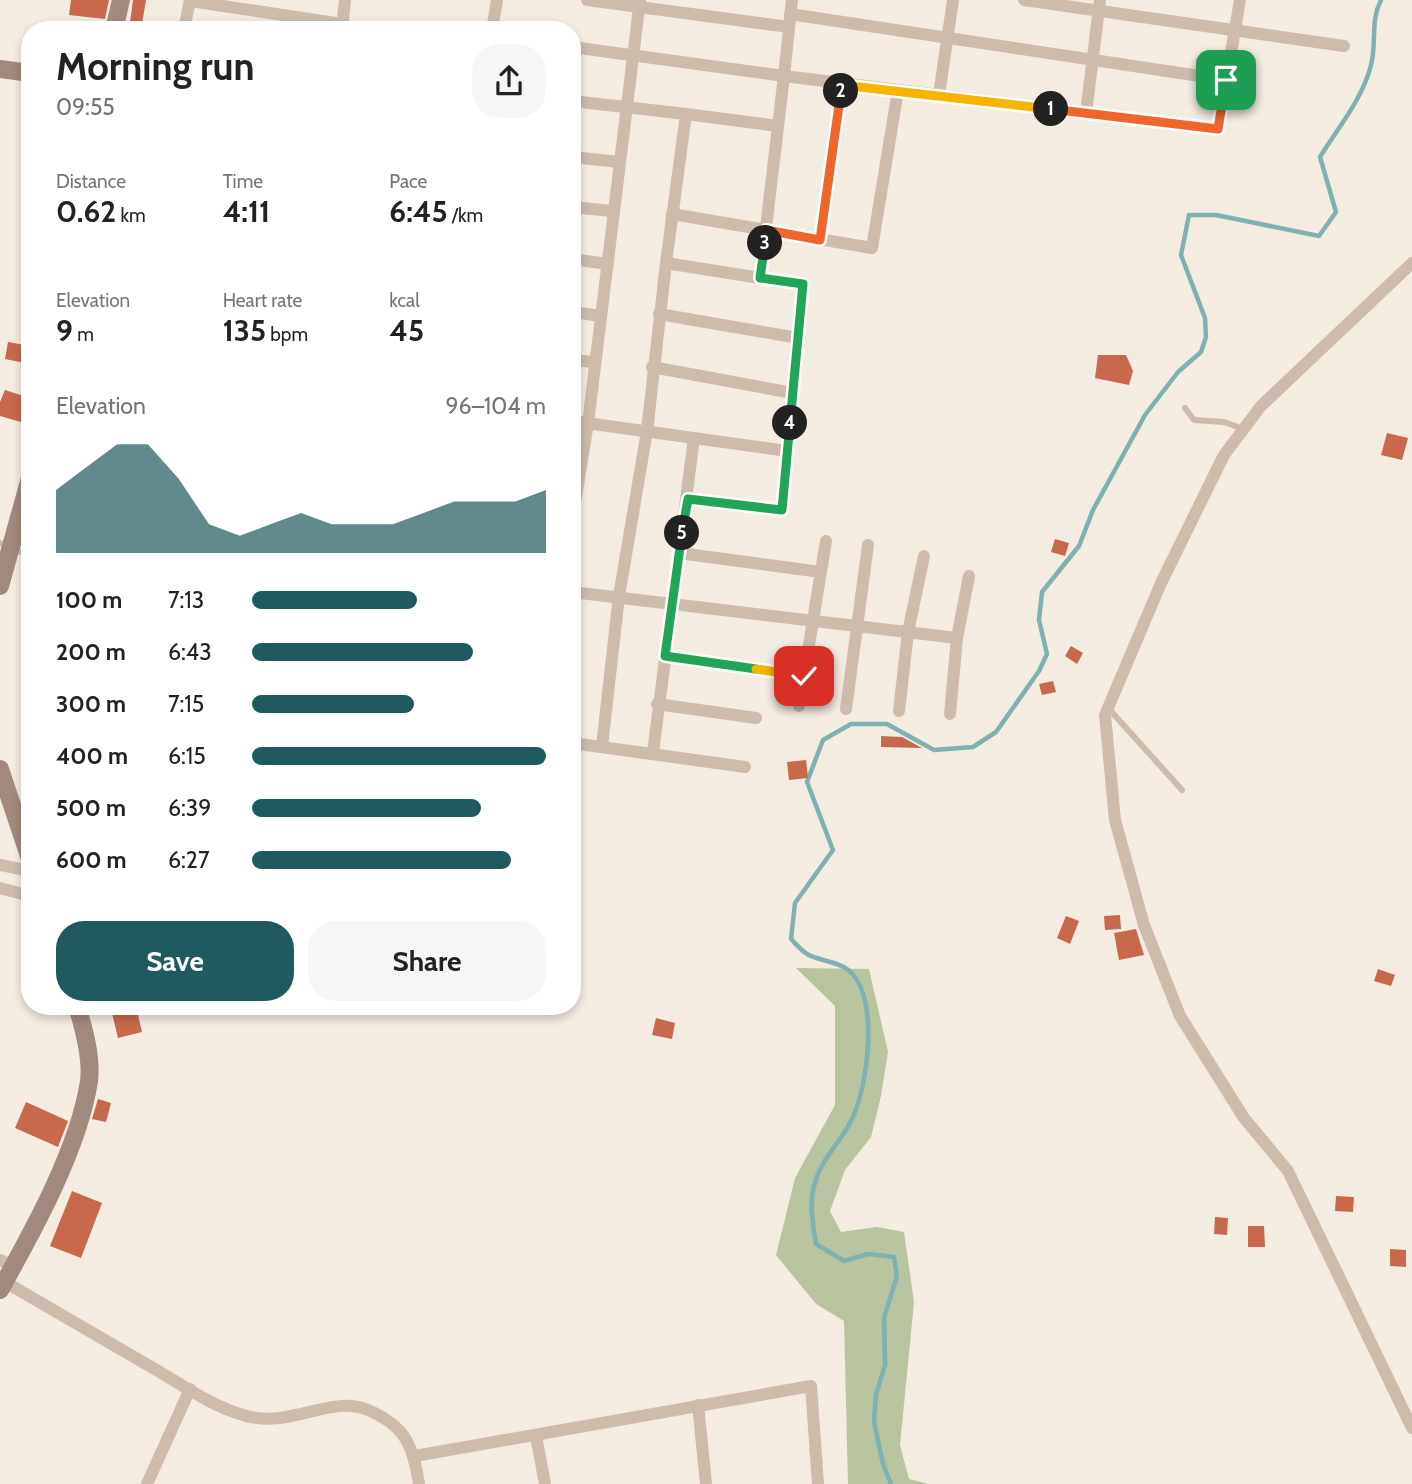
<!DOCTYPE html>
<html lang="en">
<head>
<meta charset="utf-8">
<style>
  body { margin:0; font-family:Cabin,sans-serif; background:#f6f6f6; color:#222; height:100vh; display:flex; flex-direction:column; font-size:26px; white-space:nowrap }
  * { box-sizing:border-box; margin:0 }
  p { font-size:23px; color:#767676 }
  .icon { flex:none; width:38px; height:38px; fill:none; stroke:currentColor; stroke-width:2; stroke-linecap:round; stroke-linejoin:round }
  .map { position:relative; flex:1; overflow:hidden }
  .drawer { position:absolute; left:21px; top:21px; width:560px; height:994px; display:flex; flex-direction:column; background:#fff; border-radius:28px; box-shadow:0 4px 10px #0003 }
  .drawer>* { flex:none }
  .pin { position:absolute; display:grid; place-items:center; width:60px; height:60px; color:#fff; margin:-30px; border-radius:14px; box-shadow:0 4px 10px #0006 }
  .km { position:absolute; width:35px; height:35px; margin:-18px; border-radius:50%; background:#222; color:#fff; font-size:19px; line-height:35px; text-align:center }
  .round { display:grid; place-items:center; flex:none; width:74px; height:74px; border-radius:28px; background:#f6f6f6 }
  .headline { display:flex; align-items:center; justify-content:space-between; height:119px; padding:0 35px }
  h1 { font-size:38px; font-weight:800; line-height:52px }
  .metrics { display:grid; grid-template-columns:repeat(3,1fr); gap:10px; height:119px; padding:7px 35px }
  .metrics div { display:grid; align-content:center }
  .metrics b { font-size:30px; font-weight:800 }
  .metrics small { font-size:19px; font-weight:400 }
  .metrics p { font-size:19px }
  .chart { height:196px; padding:14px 35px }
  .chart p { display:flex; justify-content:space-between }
  .chart svg { width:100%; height:126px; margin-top:7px; fill:#1f5a5e; opacity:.7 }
  .primary-button { display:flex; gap:14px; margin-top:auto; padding:14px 35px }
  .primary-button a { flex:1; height:80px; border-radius:28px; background:#1f5a5e; color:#fff; font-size:28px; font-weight:800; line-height:80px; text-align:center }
  .primary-button a+a { background:#f6f6f6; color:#222 }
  ul { padding:0 35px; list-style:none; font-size:23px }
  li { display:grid; grid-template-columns:112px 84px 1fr; align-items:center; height:52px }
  li i { height:18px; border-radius:9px; background:#1f5a5e }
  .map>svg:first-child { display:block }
  .green { fill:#b8c4a0 }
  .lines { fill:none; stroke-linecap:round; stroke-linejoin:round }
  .stream { stroke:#7fb0b2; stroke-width:4.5 }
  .building { fill:#c8694b }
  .lane { stroke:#cdbbac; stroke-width:6 }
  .street { stroke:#cdbbac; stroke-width:12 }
  .secondary { stroke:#a18a7d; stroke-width:18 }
  .split-1-casing { stroke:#fff; stroke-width:14 }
  .split-2-casing { stroke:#fff; stroke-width:14 }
  .split-3-casing { stroke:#fff; stroke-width:14 }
  .split-4-casing { stroke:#fff; stroke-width:14 }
  .split-5-casing { stroke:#fff; stroke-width:14 }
  .split-6-casing { stroke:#fff; stroke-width:14 }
  .split-7-casing { stroke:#fff; stroke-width:14 }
  .split-1 { stroke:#f0652b; stroke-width:9 }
  .split-2 { stroke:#f5b400; stroke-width:9 }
  .split-3 { stroke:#f0652b; stroke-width:9 }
  .split-4 { stroke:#22a559; stroke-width:9 }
  .split-5 { stroke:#22a559; stroke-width:9 }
  .split-6 { stroke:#22a559; stroke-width:9 }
  .split-7 { stroke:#f5b400; stroke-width:9 }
</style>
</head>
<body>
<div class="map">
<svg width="1412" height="1484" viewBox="0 0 1412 1484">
  <rect width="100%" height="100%" fill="#f4ebe1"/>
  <polygon class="green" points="796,968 869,969 888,1052 881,1096 871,1137 845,1170 830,1211 841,1232 877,1227 904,1232 914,1302 900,1445 909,1479 928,1484 848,1484 844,1321 816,1304 776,1255 795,1178 835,1105 835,1006"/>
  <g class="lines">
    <path class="stream" d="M 891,1484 L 883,1464 L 874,1422 L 876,1395 L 885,1365 L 884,1318 L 897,1276 L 894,1257 L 868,1254 L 844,1261 L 816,1244 C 813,1224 809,1205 814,1186 C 821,1158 839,1145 851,1121 C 868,1089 881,993 847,969 C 836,961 819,961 807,954 C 801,950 796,944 791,939 L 795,903 L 833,850 L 807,782 L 823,740 L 851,724 L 887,724 L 934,750 L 973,747 L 996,732 L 1039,671 L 1047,654 L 1039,620 L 1042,592 L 1079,546 L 1093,510 L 1145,415 L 1178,372 L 1201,352 L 1206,337 L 1205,318 L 1181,255 L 1189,215 L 1216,215 L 1319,236 L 1336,212 L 1320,157 C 1338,128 1363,98 1371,65 C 1377,43 1370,21 1381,0"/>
  </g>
  <g class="building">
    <polygon points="71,0 109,0 105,19 69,15"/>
    <polygon points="133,0 146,0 141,30 129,30"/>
    <polygon points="8,342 30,346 30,364 5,359"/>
    <polygon points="1098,355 1126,355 1133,371 1129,385 1095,378"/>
    <polygon points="5,390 30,398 24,423 0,416 0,402"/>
    <polygon points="1387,433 1408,438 1402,460 1381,455"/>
    <polygon points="1055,539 1069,543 1065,556 1051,552"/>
    <polygon points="1071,646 1083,653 1077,664 1065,656"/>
    <polygon points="1053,681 1056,692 1042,695 1039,684"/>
    <polygon points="881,736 902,737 922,748 881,747"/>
    <polygon points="806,760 808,778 789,780 787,762"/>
    <polygon points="1120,915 1121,929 1105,930 1104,916"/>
    <polygon points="1066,916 1079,921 1070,944 1057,938"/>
    <polygon points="1136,929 1144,955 1119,960 1114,933"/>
    <polygon points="1378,969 1395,975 1391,986 1374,981"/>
    <polygon points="122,1006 136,1006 142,1032 118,1038 111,1009"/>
    <polygon points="656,1018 675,1023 672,1039 652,1035"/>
    <polygon points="98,1099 111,1103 106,1122 92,1119"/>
    <polygon points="26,1102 68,1121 58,1147 15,1128"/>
    <polygon points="72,1191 102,1203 81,1258 50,1246"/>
    <polygon points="1336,1196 1354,1197 1353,1212 1335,1211"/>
    <polygon points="1215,1217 1228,1218 1227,1235 1214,1234"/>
    <polygon points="1248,1226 1264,1226 1265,1247 1248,1247"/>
    <polygon points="1390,1249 1406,1250 1406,1267 1390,1266"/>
  </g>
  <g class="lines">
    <g class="lane">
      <polyline points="1185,408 1194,420 1224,422 1243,429"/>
      <polyline points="0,543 30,556"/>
      <polyline points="1109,709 1182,790"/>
    </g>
    <g class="street">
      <polyline points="587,0 789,27"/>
      <polyline points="1024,0 1344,46"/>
      <polyline points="190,1 342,24"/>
      <polyline points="790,14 1226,80"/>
      <polyline points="342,29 345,0"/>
      <polyline points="184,30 190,0"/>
      <polyline points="492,30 497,0"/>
      <polyline points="572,47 784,76 792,0"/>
      <polyline points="939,95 953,0"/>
      <polyline points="572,101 686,114 666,263"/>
      <polyline points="1086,113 1100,0"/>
      <polyline points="686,114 778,126"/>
      <polyline points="572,157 619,162"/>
      <polyline points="572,207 612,211"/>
      <polyline points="672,214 872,248 898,90"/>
      <polyline points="820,240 842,85"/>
      <polyline points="572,259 608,264"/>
      <polyline points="1412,263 1261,406 1224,455 1161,583 1105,715 1115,820 1144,925 1180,1016 1244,1118 1288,1171 1412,1428"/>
      <polyline points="572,312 601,316"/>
      <polyline points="659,314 798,338"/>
      <polyline points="572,360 594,362"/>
      <polyline points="652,367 793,393"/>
      <polyline points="572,421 787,451"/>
      <polyline points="688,499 782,510 803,284 760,278"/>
      <polyline points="572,521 588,423 640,0"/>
      <polyline points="679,553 821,572"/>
      <polyline points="572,592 957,638"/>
      <polyline points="665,656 804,676"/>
      <polyline points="657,704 756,718"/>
      <polyline points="799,706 826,541"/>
      <polyline points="846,709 868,545"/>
      <polyline points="899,711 908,632 924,556"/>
      <polyline points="950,714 957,638 969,576"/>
      <polyline points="572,743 745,767"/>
      <polyline points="602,746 619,596 647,431 666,263 760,278 784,76 1218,129 1240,0"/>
      <polyline points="653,752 694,438"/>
      <polyline points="0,865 30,871"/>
      <polyline points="0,888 30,896"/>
      <polyline points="0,1260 13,1266"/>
      <path d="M 5,1282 C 54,1310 103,1339 153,1368 C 181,1384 211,1406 243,1415 C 290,1430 330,1394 368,1410 C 406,1426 413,1446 419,1484"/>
      <polyline points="698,1405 706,1484"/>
      <polyline points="536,1436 545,1484"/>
      <polyline points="415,1456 811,1386 818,1484"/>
      <polyline points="147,1484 190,1389"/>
    </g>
    <g class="secondary">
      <polyline points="114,30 121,0"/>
      <polyline points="0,69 30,73"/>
      <polyline points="0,586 30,478"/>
      <polyline points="0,769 30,859"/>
      <path d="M 0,1290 C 33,1231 79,1148 89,1081 C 92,1058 84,1029 77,1006"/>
    </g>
  </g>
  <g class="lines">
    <g class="split-1-casing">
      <polyline id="split-1" points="1051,109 1218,129 1226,80"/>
    </g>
    <g class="split-2-casing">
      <polyline id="split-2" points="841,91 842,85 1051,109"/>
    </g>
    <g class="split-3-casing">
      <polyline id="split-3" points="765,243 766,230 820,240 841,91"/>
    </g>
    <g class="split-4-casing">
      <polyline id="split-4" points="765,243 760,278 803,284 790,423"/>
    </g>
    <g class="split-5-casing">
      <polyline id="split-5" points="682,533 688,499 782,510 790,423"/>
    </g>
    <g class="split-6-casing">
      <polyline id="split-6" points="682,533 665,656 756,669"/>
    </g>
    <g class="split-7-casing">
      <polyline id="split-7" points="756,669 804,676"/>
    </g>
    <use href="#split-1" class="split-1"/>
    <use href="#split-2" class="split-2"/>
    <use href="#split-3" class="split-3"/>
    <use href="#split-4" class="split-4"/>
    <use href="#split-5" class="split-5"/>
    <use href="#split-6" class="split-6"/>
    <use href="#split-7" class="split-7"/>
  </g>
</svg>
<div class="pin" style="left:1226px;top:80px;background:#1e9e55"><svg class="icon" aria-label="arrive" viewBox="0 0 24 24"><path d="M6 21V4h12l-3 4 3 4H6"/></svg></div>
<div class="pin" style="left:804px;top:676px;background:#d93025"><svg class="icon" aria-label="check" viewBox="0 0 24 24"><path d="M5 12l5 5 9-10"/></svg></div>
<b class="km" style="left:1051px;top:109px">1</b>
<b class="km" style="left:841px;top:91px">2</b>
<b class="km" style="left:765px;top:243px">3</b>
<b class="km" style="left:790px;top:423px">4</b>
<b class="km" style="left:682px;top:533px">5</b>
<section class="drawer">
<div class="headline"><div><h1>Morning run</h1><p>09:55</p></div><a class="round"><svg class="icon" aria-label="share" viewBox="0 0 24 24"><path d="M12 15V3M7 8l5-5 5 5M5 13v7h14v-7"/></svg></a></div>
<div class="metrics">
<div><p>Distance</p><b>0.62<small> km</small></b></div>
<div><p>Time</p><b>4:11</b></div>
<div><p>Pace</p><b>6:45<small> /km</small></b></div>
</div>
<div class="metrics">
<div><p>Elevation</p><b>9<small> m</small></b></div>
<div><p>Heart rate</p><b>135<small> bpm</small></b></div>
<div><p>kcal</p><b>45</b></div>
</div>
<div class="chart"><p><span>Elevation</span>96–104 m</p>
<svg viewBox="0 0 160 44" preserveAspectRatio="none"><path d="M0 44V22L10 14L20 6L30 6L40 18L50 34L60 38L70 34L80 30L90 34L100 34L110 34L120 30L130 26L140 26L150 26L160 22V44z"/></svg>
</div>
<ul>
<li><b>100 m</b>7:13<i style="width:56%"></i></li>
<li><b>200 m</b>6:43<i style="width:75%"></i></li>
<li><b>300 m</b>7:15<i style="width:55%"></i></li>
<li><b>400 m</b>6:15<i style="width:100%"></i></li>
<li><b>500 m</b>6:39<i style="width:78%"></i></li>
<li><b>600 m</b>6:27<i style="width:88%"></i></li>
</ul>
<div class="primary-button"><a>Save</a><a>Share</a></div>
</section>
</div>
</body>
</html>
